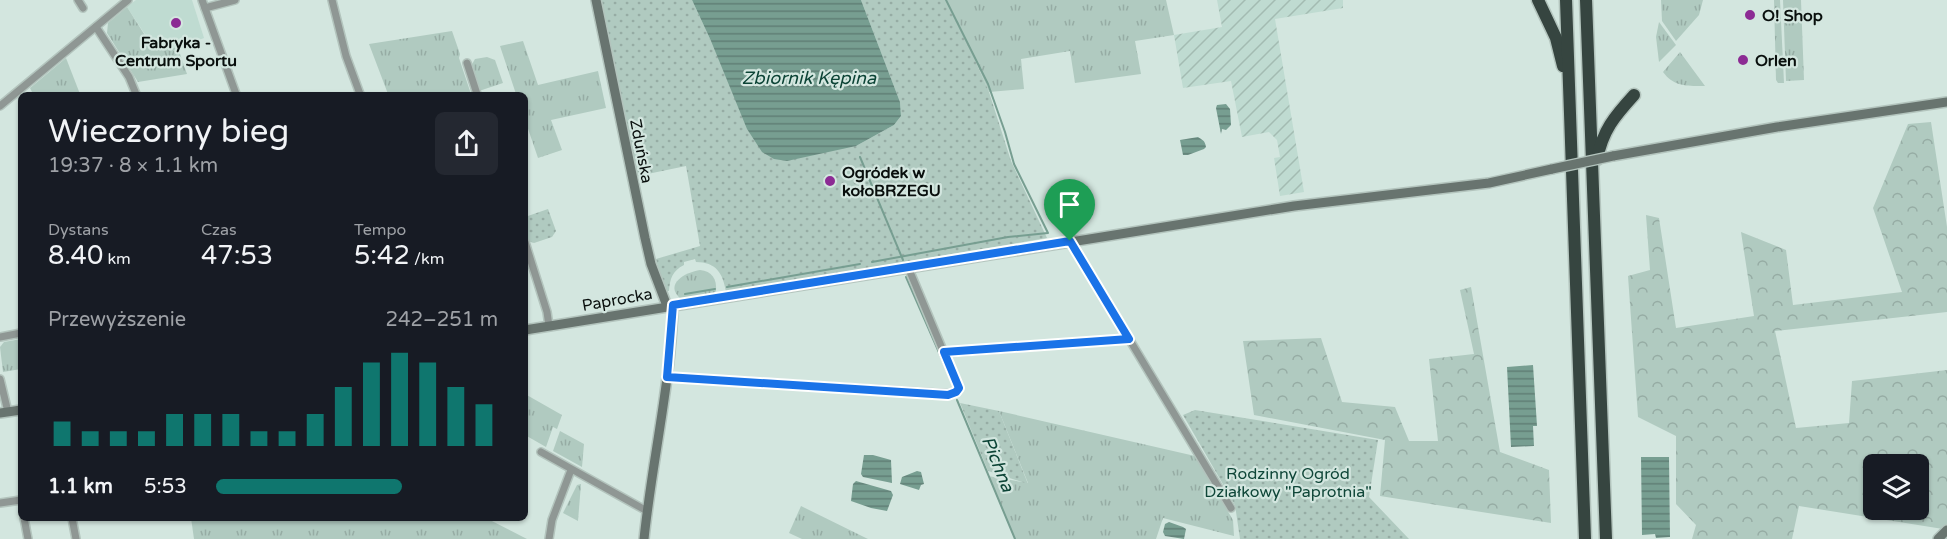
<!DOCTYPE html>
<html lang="pl">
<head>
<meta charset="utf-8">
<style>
  body { margin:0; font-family:"Varela Round",sans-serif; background:#242831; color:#f1f3f6; height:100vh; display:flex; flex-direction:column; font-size:22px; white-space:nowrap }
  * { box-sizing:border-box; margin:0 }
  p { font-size:20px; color:#9ea1a6 }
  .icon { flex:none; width:33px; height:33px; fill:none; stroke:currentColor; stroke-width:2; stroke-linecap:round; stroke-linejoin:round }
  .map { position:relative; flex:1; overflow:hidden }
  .sheet { position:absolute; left:18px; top:92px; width:510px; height:429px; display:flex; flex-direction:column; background:#171b24; border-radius:9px; box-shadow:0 2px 4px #0004 }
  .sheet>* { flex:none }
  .buttons { position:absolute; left:1863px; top:454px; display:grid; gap:12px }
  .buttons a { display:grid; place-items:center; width:66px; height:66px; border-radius:9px; background:#171b24; box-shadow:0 2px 4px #0004; font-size:30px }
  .pin { position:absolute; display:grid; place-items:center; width:51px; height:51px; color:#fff; margin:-62px -26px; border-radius:50% 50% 50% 0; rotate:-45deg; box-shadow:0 0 6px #0007 }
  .pin .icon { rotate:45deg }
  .round { display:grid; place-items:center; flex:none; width:63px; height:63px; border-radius:9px; background:#242831 }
  .head { display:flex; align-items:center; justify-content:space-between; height:102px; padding:0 30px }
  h1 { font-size:33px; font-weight:600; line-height:45px }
  .figures { display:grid; grid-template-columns:repeat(3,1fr); gap:9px; height:102px; padding:6px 30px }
  .figures div { display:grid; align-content:center }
  .figures b { font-size:26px; font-weight:600 }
  .figures small { font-size:16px; font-weight:400 }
  .figures p { font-size:16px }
  .chart { height:168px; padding:12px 30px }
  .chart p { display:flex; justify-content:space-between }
  .chart svg { width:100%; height:108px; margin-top:6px; stroke:#0f766e; stroke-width:6 }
  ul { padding:0 30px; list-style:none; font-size:20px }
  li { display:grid; grid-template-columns:96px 72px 1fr; align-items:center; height:45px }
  li i { height:15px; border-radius:8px; background:#0f766e }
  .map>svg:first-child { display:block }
  .built { fill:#bfdbd1 }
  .industrial { fill:url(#industrial-furrows) }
  .grass { fill:url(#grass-tufts) }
  .forest { fill:url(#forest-crowns); fill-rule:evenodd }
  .park { fill:url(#park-dots) }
  .water { fill:url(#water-rules) }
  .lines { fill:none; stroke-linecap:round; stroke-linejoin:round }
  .stream { stroke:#779e91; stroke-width:2 }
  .street-casing { stroke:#b3c4bd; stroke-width:10 }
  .secondary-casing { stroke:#b3c4bd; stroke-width:12 }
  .highway-casing { stroke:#b3c4bd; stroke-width:15 }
  .street { stroke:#8f9794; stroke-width:7 }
  .secondary { stroke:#68746f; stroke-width:9 }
  .highway { stroke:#364540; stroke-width:12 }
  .secondary-bridge-casing { stroke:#b3c4bd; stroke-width:12; stroke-linecap:butt }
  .secondary-bridge { stroke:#68746f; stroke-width:9 }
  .route-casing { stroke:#fff; stroke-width:12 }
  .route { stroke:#1a73e8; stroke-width:8 }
  .poi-dot { fill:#8c2b94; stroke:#d3e6df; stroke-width:2 }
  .labels { text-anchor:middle; stroke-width:4.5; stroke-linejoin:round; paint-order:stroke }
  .poi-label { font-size:16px; font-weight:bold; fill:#090f0d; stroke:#d3e6df; text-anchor:start }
  .street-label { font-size:16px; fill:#090f0d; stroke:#d3e6df }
  .park-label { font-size:16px; fill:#0f4638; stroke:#d3e6df }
  .water-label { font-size:18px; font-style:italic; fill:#0c4436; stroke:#d3e6df }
</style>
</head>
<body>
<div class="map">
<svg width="1947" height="539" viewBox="0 0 1947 539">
  <defs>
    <pattern id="industrial-furrows" width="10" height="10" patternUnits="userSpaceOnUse" patternTransform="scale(1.5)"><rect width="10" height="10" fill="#bfdbd1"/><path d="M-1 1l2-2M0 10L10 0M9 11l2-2" fill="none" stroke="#a3bbb2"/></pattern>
    <pattern id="grass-tufts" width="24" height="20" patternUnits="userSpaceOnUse" patternTransform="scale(1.5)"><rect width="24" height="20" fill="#b0cac0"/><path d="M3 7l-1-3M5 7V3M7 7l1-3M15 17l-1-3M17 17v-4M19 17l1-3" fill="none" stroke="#96aca4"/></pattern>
    <pattern id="forest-crowns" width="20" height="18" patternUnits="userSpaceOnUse" patternTransform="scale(1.5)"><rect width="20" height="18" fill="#b0cac0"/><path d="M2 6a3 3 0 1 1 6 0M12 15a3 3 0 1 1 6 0" fill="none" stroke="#96aca4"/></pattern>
    <pattern id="park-dots" width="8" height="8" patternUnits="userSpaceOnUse" patternTransform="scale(1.5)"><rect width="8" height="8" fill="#b0cac0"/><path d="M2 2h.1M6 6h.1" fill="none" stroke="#96aca4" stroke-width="1.8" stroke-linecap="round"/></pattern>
    <pattern id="water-rules" width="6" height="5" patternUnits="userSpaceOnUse" patternTransform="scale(1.5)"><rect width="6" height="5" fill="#779e91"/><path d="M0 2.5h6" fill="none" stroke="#607f75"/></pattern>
  </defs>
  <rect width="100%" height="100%" fill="#d3e6df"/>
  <polygon class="built" points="136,0 192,0 204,38 178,48 154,48 127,7"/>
  <polygon class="industrial" points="1217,0 1343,0 1343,8 1275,19 1304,192 1280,196 1274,158 1280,157 1277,140 1269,132 1242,137 1231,81 1183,88 1174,35 1222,27"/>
  <g class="grass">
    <polygon points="945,0 1166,0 1174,35 1135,41 1141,74 1075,83 1070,51 1021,59 1024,89 989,92 972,53"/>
    <polygon points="1661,0 1703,0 1699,15 1676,41 1662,21"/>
    <polygon points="1774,0 1780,0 1784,83 1778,83 1776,80"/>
    <polygon points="1783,0 1801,0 1804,80 1786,81"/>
    <polygon points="127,7 153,48 178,48 187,74 138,82 107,33 108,23"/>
    <polygon points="1659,22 1676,45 1659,62 1656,37"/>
    <polygon points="452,31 460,54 459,58 471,94 388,94 369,44"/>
    <polygon points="523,41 538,85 598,71 606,108 551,120 562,150 538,158 525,120 525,94 516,94 500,46"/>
    <path d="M 1680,52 L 1705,86 C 1687,86 1674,87 1663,72 Z"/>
    <polygon points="487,57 495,60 503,83 479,91 471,66 475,59"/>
    <polygon points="66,58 80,94 33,94 30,88"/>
    <path d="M 700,270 C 712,271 717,279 716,291 L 713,294 L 681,299 C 663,284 686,272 700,270 Z"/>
    <polygon points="21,339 21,369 3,372 0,347 4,342"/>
    <polygon points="525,394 562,415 557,429 553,427 546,447 525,435"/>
    <polygon points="999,411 1195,456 1233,520 1234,536 1163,518 1156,539 1015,539 988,476 1028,483"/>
    <polygon points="560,431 584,444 582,467 553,451"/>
    <polygon points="581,484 578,521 563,513 577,485"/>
    <polygon points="801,506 868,539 802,539 789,533"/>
    <polygon points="191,518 486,518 527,539 194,539"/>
  </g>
  <g class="forest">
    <path d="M 1931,122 L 1947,227 L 1947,312 L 1775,331 L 1796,428 L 1849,423 L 1852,381 L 1947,370 L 1947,524 L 1943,529 L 1799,506 L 1792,539 L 1692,539 L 1696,525 L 1676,504 L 1676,436 L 1638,417 L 1628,276 L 1650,270 L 1646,215 L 1659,218 L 1676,328 L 1754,316 L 1741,232 L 1786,250 L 1793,305 L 1902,292 L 1873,208 L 1908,124 ZM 1874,465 L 1918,465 L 1918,510 L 1874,510 Z"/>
    <polygon points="1471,287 1500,452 1549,470 1551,523 1380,496 1385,440 1254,415 1243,341 1321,338 1342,402 1395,407 1409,441 1438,441 1429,359 1474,354 1460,290"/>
  </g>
  <g class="park">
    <path d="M 600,0 L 692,0 L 711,41 L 856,146 L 894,125 L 901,116 L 900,102 L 861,0 L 945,0 L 972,53 L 989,92 L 1011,161 L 1047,238 L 726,292 C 723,273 716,262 696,262 L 695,259 L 684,262 L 684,265 C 672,271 670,279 669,291 L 666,291 L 663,288 L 656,259 L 700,246 L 686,166 L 638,176 Z"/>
    <polygon points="548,209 556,231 552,237 534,243 528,241 525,232 525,217"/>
    <polygon points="960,403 999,411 1028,484 988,471"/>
    <polygon points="1195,410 1378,440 1369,497 1409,539 1240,539 1235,505 1183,415"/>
  </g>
  <g class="water">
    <polygon points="692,0 861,0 900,102 901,116 894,125 856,146 787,161 774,159 762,152 747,129 711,41"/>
    <polygon points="1226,104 1230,109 1231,125 1226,130 1222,129 1221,134 1216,108 1217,105"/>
    <path d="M 1198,137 C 1202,140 1205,140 1206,147 L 1204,149 L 1188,155 L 1183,155 L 1180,140 Z"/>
    <polygon points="1533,365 1537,426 1533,426 1534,446 1511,447 1507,367"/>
    <polygon points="864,455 873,455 891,460 892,483 863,477 861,474"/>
    <polygon points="1641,457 1669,457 1670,537 1656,538 1655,534 1642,535"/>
    <polygon points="917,471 921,472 924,484 921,485 919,490 900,484 902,477"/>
    <polygon points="856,481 891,491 893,495 887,511 871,508 851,501 853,484"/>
    <polygon points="1169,522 1183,527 1186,529 1184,539 1165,536 1163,532 1165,524"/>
  </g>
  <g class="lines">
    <g class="stream">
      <polyline points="860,157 903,260"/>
      <polyline points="872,262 1008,237 1048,233 1014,164 1005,132 988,84 946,0"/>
      <polyline points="906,277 955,389"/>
      <polyline points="727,287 860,264"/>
      <polyline points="685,294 715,289"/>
      <polyline points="957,400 1015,539"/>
    </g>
    <g class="street-casing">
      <g id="street">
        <polyline points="78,0 83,8"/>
        <polyline points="202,0 236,94"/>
        <polyline points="332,0 346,56 360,94"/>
        <polyline points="205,8 235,0"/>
        <polyline points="96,27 129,77 136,94"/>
        <polyline points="467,63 477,94"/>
        <polyline points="0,106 128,0"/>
        <polyline points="1070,241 1231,508"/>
        <polyline points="525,242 547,312 549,326"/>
        <polyline points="0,337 21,333"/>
        <polyline points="944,353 1129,339"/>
        <polyline points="667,377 952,394 959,388 957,384 908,267"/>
        <polyline points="0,379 8,412"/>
        <polyline points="541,452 647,511"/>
        <polyline points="0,503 21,500"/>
        <polyline points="24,518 28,539"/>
        <polyline points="72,518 76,539"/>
        <polyline points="549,539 552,520 571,470"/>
      </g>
    </g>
    <g class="secondary-casing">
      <g id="secondary">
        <polyline points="596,0 645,238 651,264 667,306"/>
        <polyline points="1613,156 1777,127 1947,102"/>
        <polyline points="525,330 1294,206 1489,183 1552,169"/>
        <polyline points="0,413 21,410"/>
        <path d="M 644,539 C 652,461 671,383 673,305"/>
        <polyline points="1938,539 1947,530"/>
      </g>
    </g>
    <g class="highway-casing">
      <g id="highway">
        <polyline points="1538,0 1556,38 1563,66"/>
        <polyline points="1566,0 1585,539"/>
        <polyline points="1586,0 1606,539"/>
        <path d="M 1597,159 C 1603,130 1614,117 1634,95"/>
      </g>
    </g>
    <use href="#street" class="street"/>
    <use href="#secondary" class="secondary"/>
    <use href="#highway" class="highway"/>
    <g class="secondary-bridge-casing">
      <polyline id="secondary-bridge" points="1552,169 1613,156"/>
    </g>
    <use href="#secondary-bridge" class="secondary-bridge"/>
  </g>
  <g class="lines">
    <g class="route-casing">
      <polygon id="route" points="1070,241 1129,339 944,352 959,388 956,392 948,395 667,377 673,305"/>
    </g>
    <use href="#route" class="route"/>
  </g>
  <g class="poi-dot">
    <circle cx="1750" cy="15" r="6"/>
    <circle cx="176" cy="23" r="6"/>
    <circle cx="1743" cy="60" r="6"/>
    <circle cx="830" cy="181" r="6"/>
  </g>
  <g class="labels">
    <g class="poi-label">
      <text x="1762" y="21">O! Shop</text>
      <text x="176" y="48" text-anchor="middle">Fabryka -<tspan x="176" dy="18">Centrum Sportu</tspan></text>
      <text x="1755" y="66">Orlen</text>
      <text x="842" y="178">Ogródek w<tspan x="842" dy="18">kołoBRZEGU</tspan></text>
    </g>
    <g class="street-label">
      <text transform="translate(642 151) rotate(79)" y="6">Zduńska</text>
      <text transform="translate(617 299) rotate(-10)" y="6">Paprocka</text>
    </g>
    <g class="park-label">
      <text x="1288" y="479">Rodzinny Ogród<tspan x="1288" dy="18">Działkowy "Paprotnia"</tspan></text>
    </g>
    <g class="water-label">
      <text x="809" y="84">Zbiornik Kępina</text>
      <text transform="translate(998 464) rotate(68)" y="6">Pichna</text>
    </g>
  </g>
</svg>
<div class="buttons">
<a><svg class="icon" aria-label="layers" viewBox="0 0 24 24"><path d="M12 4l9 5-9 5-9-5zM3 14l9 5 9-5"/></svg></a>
</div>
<div class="pin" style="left:1070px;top:241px;background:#1e9e55"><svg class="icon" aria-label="arrive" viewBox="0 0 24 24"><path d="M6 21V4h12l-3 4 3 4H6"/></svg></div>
<section class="sheet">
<div class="head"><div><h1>Wieczorny bieg</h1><p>19:37 · 8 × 1.1 km</p></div><a class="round"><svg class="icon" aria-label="share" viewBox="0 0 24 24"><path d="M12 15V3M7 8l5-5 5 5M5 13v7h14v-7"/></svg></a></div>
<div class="figures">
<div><p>Dystans</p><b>8.40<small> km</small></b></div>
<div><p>Czas</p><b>47:53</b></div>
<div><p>Tempo</p><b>5:42<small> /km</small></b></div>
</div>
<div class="chart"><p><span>Przewyższenie</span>242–251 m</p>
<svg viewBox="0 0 160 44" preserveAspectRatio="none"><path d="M5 44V34M15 44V38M25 44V38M35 44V38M45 44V31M55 44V31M65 44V31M75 44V38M85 44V38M95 44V31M105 44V20M115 44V10M125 44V6M135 44V10M145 44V20M155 44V27"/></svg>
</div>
<ul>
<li><b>1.1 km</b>5:53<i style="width:66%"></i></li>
</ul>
</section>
</div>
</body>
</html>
